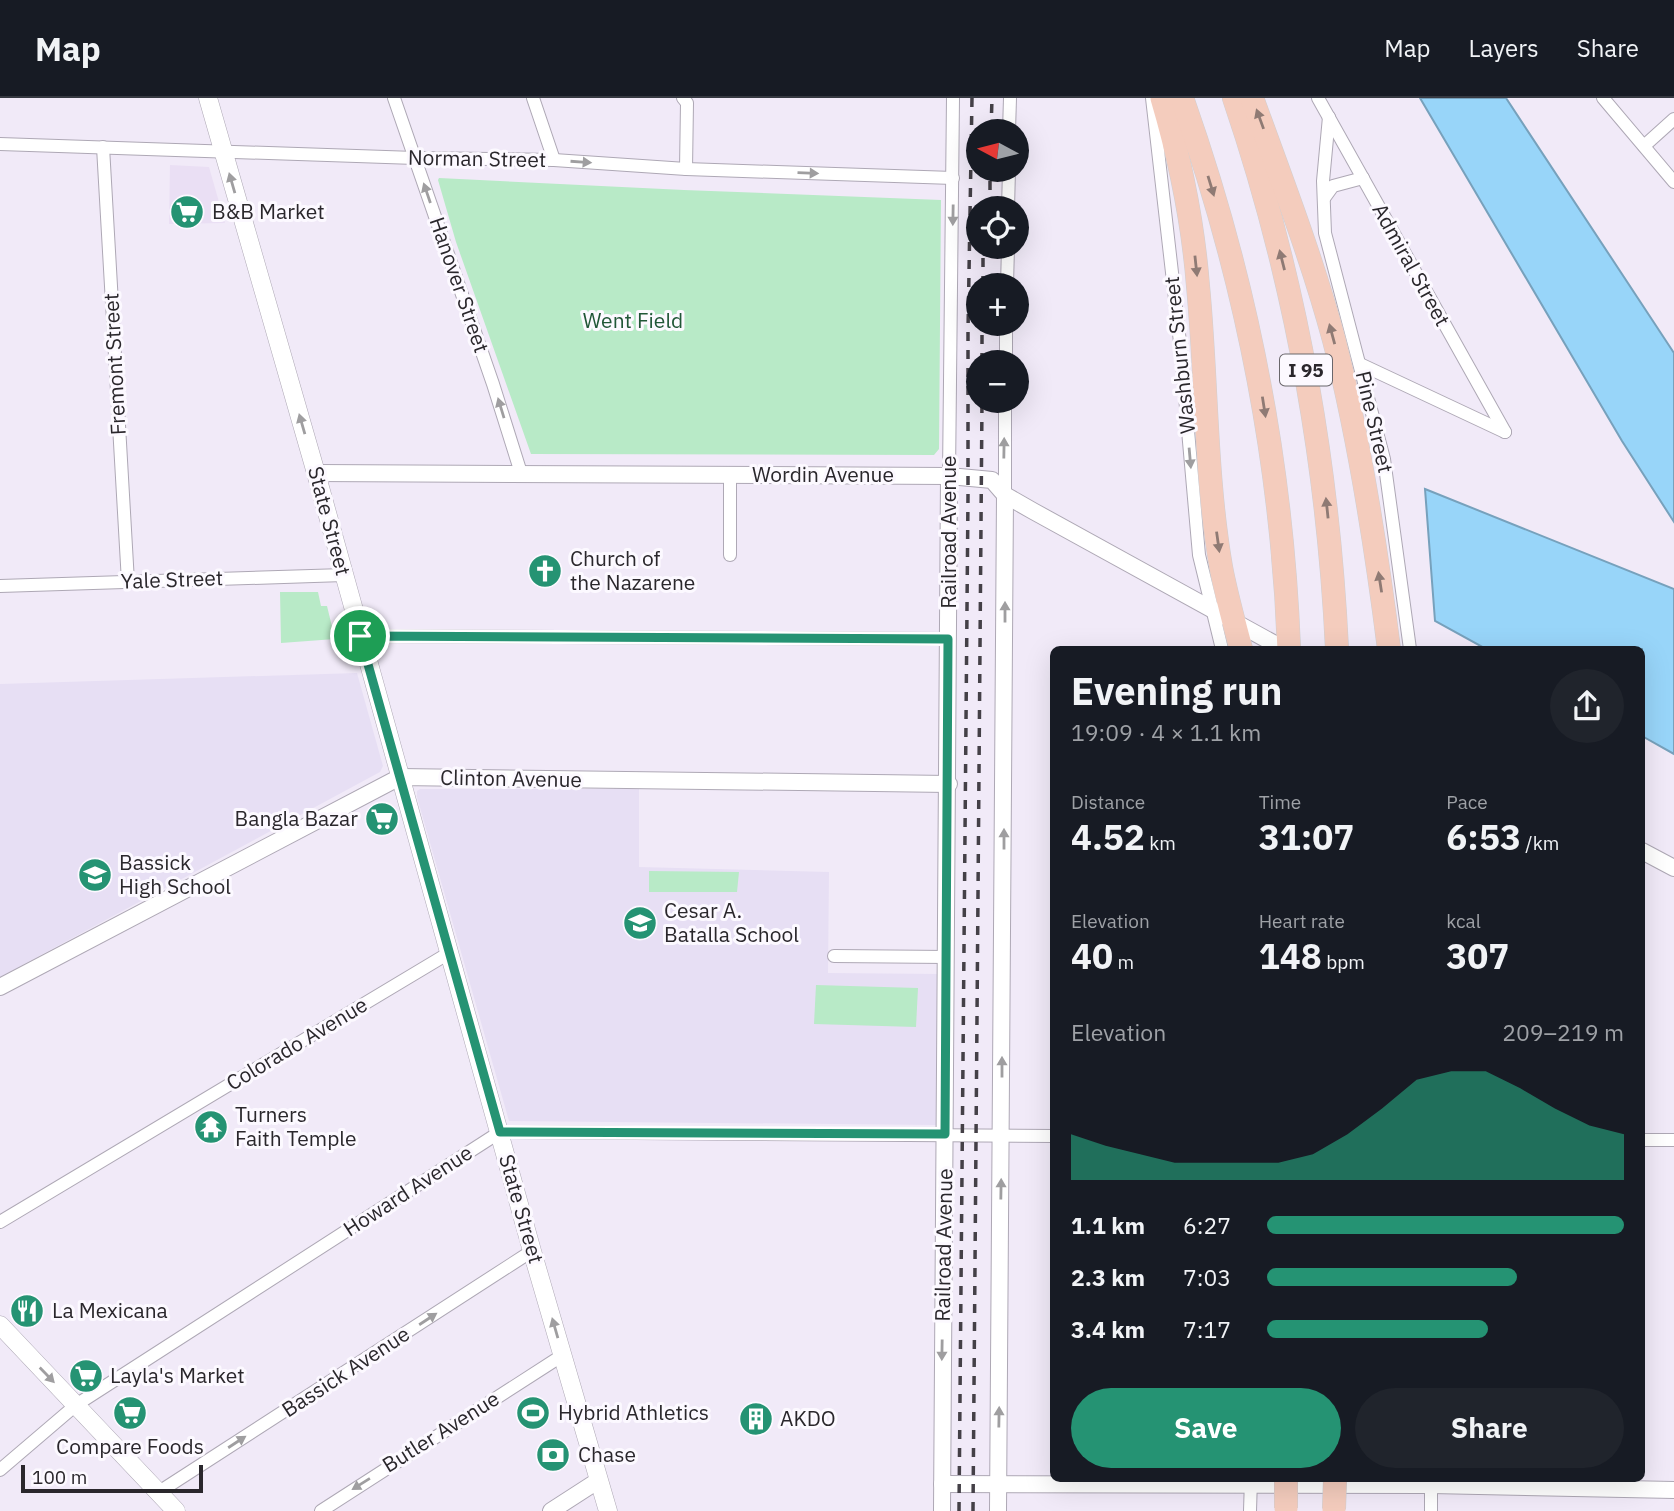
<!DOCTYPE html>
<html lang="en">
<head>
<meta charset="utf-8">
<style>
  body { margin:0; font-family:"IBM Plex Sans",sans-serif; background:#20242c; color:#f1f3f6; height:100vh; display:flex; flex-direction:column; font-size:26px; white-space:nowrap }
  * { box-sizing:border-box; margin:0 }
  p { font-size:23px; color:#9ea1a6 }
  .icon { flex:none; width:38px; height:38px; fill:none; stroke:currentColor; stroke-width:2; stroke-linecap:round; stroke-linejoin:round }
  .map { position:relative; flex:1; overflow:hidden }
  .drawer { position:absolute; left:1050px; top:548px; width:595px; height:836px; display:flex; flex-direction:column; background:#171b24; border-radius:10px; box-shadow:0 7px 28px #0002 }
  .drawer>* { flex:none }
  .needle { width:46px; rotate:277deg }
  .controls { position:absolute; left:966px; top:21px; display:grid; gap:14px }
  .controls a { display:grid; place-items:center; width:63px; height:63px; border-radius:50%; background:#171b24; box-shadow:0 7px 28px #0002; font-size:35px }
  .scale { position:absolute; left:21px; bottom:18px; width:182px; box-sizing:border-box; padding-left:7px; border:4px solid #2a272c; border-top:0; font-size:19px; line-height:24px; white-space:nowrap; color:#2a272c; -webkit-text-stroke:5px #fcf9ff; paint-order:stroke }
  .pin { position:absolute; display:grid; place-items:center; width:60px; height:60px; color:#fff; margin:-30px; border:4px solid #fff; border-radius:50%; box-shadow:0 2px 7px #0007 }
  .round { display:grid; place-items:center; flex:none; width:74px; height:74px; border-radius:37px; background:#20242c }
  .headline { display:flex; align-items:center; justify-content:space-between; height:119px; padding:0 21px }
  h1 { font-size:38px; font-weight:700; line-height:52px }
  .figures { display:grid; grid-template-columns:repeat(3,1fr); gap:10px; height:119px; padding:7px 21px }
  .figures div { display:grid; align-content:center }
  .figures b { font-size:35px; font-weight:700 }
  .figures small { font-size:19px; font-weight:400 }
  .figures p { font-size:19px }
  .chart { height:196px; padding:14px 21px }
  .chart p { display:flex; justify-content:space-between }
  .chart svg { width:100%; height:126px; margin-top:7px; fill:#259373; opacity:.7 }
  .cta { display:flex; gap:14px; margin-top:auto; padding:14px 21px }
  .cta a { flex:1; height:80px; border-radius:42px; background:#259373; color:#fff; font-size:28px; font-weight:700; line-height:80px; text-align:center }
  .cta a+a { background:#20242c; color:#f1f3f6 }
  ul { padding:0 21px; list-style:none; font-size:23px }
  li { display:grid; grid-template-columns:112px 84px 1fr; align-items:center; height:52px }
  li i { height:18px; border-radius:9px; background:#259373 }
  header { display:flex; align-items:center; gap:42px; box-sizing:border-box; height:98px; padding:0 35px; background:#171b24; border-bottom:2px solid #363941 }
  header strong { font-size:33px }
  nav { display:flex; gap:38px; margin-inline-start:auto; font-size:24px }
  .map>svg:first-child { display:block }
  .built { fill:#eadff4 }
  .education { fill:#e7dff4 }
  .green { fill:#b8eac7 }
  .water { fill:#98d5f9; stroke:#77a1bc; stroke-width:2 }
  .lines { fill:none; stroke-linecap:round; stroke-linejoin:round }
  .minor-casing { stroke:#aea8b5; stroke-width:14 }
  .tertiary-casing { stroke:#aea8b5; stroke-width:18 }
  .secondary-casing { stroke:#aea8b5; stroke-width:19 }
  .motorway-casing { stroke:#d0cfd1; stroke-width:24 }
  .minor { stroke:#fff; stroke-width:12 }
  .tertiary { stroke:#fff; stroke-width:16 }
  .secondary { stroke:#fff; stroke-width:18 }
  .motorway { stroke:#f4ccbd; stroke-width:23 }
  .rail { stroke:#444047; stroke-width:3.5; stroke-dasharray:9 9; stroke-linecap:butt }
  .motorway-bridge-casing { stroke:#d0cfd1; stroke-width:24; stroke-linecap:butt }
  .motorway-bridge { stroke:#f4ccbd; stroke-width:23 }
  .oneway { fill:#8f7a74 }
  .oneway2 { fill:#9f9ea0 }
  .route-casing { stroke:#fff; stroke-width:14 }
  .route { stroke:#259373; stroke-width:9 }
  .labels { text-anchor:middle; stroke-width:6; stroke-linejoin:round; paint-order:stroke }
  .shield { fill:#fcf9ff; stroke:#69666b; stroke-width:2 }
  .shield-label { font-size:19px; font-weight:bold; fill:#2a272c }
  .street-label { font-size:21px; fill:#2a272c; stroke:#fcf9ff }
  .poi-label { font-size:21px; fill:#2a272c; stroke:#fcf9ff; text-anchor:start }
  .park-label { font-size:21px; fill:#215737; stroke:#fcf9ff }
</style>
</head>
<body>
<header>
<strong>Map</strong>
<nav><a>Map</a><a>Layers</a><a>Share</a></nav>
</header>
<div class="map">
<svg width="1674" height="1413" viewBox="0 0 1674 1413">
  <rect width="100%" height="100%" fill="#f1eaf8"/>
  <polygon class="built" points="170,67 209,69 225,125 169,126"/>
  <g class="education">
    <polygon points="357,575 383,668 380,674 0,879 0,586"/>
    <polygon points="420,691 639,691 639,769 829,774 828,875 941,876 937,1027 509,1023 417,699 417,693"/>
  </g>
  <g class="green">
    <polygon points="439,80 684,92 941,102 939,351 934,357 531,356 456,144 438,82"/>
    <polygon points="280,494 318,494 321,508 327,508 335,541 281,545"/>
    <polygon points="649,773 739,774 737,794 649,794"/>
    <polygon points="816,887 918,890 916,929 814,926"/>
  </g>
  <g class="water">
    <polygon points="1420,0 1506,0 1674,255 1674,424 1622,343"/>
    <polygon points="1425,391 1674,491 1674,656 1642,638 1642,551 1486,551 1435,523"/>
  </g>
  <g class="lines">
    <g class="minor-casing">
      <g id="minor">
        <polyline points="394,0 493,286 521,375"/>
        <polyline points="533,0 554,62"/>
        <polyline points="683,0 687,5 686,71"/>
        <polyline points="1152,0 1181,253 1199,457 1222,551"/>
        <polyline points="1318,0 1505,334"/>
        <polyline points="1603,0 1674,84"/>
        <polyline points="1329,19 1323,83 1325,135 1384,361 1410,551"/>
        <polyline points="1009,33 1010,0"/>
        <polyline points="0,46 415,60 554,62 686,71 953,80"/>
        <polyline points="1644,48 1674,21"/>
        <polyline points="103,49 128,484"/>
        <polyline points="1325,99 1333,88 1363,80"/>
        <polyline points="1008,110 1009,72"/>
        <polyline points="1007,187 1008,149"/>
        <polyline points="1006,264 1006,226"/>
        <polyline points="1360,266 1505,334"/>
        <polyline points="730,377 730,457"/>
        <polyline points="949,378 953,0"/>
        <polyline points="1005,397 1005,303"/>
        <polyline points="0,488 344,477"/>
        <polyline points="360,538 948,541"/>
        <polyline points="834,858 947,859"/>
        <polyline points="1642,1042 1674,1042"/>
        <polyline points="0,1124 449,855"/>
        <polyline points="0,1372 76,1307 500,1034 1054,1038"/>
        <polyline points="1431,1381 1431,1413"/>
        <polyline points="159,1394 532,1153"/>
        <polyline points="321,1413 563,1257"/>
        <polyline points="1250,1413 1251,1381"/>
      </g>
    </g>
    <g class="tertiary-casing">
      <g id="tertiary">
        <polyline points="316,375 949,378 992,382 1005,397 1033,413 1284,551"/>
        <polyline points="1642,753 1674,770"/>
        <polyline points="0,889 400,679 949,686"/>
        <polyline points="942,1386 1431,1387 1674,1392"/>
        <polyline points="551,1413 599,1382"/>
        <polyline points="942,1413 949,378"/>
        <polyline points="998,1413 1005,397"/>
      </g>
    </g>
    <g class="secondary-casing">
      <g id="secondary">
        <polyline points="208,0 316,375 532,1153 608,1413"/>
        <polyline points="0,1227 176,1413"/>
      </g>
    </g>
    <g class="motorway-casing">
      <g id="motorway">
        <path d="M 1162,0 C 1180,61 1193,124 1198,188 C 1207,281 1205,376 1221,469 C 1226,496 1234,524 1241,551"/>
        <path d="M 1182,0 C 1245,178 1282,362 1289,551"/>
        <path d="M 1234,0 C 1295,179 1328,363 1337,551"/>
        <path d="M 1252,0 C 1281,80 1312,160 1334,242 C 1360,343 1376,448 1389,551"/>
      </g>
    </g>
    <use href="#minor" class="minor"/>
    <use href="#tertiary" class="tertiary"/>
    <use href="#secondary" class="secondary"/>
    <use href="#motorway" class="motorway"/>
    <g class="rail">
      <polyline points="991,33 992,0"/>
      <polyline points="990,110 990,72"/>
      <polyline points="983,187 983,149"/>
      <polyline points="982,264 982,226"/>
      <polyline points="959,1413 968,398 968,233 972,0"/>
      <polyline points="973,1413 982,303"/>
    </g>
    <g class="motorway-bridge-casing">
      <g id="motorway-bridge">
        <polyline points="1286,1410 1286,1381"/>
        <polyline points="1334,1411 1335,1381"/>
      </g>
    </g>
    <use href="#motorway-bridge" class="motorway-bridge"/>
  </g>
  <defs><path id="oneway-solid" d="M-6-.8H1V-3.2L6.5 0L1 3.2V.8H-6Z" transform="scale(1.75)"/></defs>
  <g class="oneway">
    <use href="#oneway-solid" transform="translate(1260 21) rotate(-110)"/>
    <use href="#oneway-solid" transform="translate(1211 88) rotate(73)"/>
    <use href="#oneway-solid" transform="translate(1282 162) rotate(-104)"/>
    <use href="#oneway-solid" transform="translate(1196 168) rotate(84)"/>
    <use href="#oneway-solid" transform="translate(1332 236) rotate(-105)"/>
    <use href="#oneway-solid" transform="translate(1264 309) rotate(81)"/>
    <use href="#oneway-solid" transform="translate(1327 410) rotate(-96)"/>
    <use href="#oneway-solid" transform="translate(1218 444) rotate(82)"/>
    <use href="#oneway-solid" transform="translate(1380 484) rotate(-99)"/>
  </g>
  <g class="oneway2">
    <use href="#oneway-solid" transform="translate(581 64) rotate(4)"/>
    <use href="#oneway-solid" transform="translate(808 75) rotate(2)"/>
    <use href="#oneway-solid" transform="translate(232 85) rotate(-106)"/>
    <use href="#oneway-solid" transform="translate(427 95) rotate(-109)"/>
    <use href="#oneway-solid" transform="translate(953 117) rotate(91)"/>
    <use href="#oneway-solid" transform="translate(501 310) rotate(-107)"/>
    <use href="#oneway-solid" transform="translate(302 326) rotate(-106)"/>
    <use href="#oneway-solid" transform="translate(1004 350) rotate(-89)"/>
    <use href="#oneway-solid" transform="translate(1190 360) rotate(85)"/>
    <use href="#oneway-solid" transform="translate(1005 514) rotate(-90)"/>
    <use href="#oneway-solid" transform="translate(1004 741) rotate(-90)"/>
    <use href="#oneway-solid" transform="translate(1002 969) rotate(-90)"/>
    <use href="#oneway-solid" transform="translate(1001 1091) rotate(-89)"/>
    <use href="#oneway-solid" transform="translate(428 1221) rotate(-33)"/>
    <use href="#oneway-solid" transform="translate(555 1230) rotate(-106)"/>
    <use href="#oneway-solid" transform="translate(942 1252) rotate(91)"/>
    <use href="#oneway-solid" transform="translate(47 1277) rotate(46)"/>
    <use href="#oneway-solid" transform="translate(999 1319) rotate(-89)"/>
    <use href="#oneway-solid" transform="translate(237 1344) rotate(-33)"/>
    <use href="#oneway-solid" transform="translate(361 1386) rotate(148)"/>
  </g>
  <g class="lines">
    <g class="route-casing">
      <polygon id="route" points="360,538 948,541 945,1036 500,1034"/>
    </g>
    <use href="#route" class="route"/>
  </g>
  <defs>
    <g id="supermarket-disc" transform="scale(1.75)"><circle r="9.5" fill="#259373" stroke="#fcf9ff"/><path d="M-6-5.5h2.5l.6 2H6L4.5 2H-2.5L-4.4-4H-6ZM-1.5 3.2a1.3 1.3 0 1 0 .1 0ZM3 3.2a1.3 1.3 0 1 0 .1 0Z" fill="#fff"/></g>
    <g id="church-disc" transform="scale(1.75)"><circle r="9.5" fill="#259373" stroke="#fcf9ff"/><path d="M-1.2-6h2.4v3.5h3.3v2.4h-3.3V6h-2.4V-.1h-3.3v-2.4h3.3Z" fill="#fff"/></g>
    <g id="school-disc" transform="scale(1.75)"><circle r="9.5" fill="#259373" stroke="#fcf9ff"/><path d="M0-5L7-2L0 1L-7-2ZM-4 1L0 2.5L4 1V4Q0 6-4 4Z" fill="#fff"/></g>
    <g id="temple-disc" transform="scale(1.75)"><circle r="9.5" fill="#259373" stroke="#fcf9ff"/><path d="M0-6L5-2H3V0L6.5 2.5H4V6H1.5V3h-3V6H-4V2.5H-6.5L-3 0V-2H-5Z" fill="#fff"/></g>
    <g id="restaurant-disc" transform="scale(1.75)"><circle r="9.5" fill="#259373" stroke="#fcf9ff"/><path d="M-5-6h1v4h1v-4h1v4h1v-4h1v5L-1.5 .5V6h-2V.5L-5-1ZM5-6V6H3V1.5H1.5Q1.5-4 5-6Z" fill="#fff"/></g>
    <g id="stadium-disc" transform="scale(1.75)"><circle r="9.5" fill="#259373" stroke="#fcf9ff"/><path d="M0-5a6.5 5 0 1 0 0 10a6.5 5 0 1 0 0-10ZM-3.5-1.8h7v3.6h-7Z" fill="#fff"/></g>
    <g id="building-disc" transform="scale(1.75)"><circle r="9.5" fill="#259373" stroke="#fcf9ff"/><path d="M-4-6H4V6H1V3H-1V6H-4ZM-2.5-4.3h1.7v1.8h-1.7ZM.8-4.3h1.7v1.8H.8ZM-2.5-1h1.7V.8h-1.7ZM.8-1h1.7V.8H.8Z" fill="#fff"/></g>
    <g id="bank-disc" transform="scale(1.75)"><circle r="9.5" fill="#259373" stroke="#fcf9ff"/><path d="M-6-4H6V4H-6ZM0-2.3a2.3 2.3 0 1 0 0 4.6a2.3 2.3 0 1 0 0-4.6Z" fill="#fff"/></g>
  </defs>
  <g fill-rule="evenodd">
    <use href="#supermarket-disc" x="187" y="114"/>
    <use href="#church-disc" x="545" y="473"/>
    <use href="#supermarket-disc" x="382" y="721"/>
    <use href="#school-disc" x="95" y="777"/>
    <use href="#school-disc" x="640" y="825"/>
    <use href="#temple-disc" x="211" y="1029"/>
    <use href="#restaurant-disc" x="27" y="1213"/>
    <use href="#supermarket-disc" x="86" y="1278"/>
    <use href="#supermarket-disc" x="130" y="1315"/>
    <use href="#stadium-disc" x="533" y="1315"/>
    <use href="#building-disc" x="756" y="1321"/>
    <use href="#bank-disc" x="553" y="1357"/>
  </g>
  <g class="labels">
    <rect class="shield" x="1280" y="256.5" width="52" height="31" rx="5"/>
    <g class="shield-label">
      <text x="1306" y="279">I 95</text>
    </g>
    <g class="street-label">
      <text transform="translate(477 61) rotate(1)" y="7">Norman Street</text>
      <text transform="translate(1411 167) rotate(61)" y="7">Admiral Street</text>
      <text transform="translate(459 187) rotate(71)" y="7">Hanover Street</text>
      <text transform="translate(1180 257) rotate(-96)" y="7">Washburn Street</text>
      <text transform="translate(115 266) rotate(-93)" y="7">Fremont Street</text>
      <text transform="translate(1374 324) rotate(77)" y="7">Pine Street</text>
      <text x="823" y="384">Wordin Avenue</text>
      <text transform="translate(329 423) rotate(75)" y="7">State Street</text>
      <text transform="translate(949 434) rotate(-90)" y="7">Railroad Avenue</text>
      <text transform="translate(172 482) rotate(-2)" y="7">Yale Street</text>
      <text transform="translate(511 681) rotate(1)" y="7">Clinton Avenue</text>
      <text transform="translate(297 946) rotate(-31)" y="7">Colorado Avenue</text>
      <text transform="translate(408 1093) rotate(-33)" y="7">Howard Avenue</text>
      <text transform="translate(521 1111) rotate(74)" y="7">State Street</text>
      <text transform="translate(944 1147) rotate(-89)" y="7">Railroad Avenue</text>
      <text transform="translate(346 1274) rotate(-33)" y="7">Bassick Avenue</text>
      <text transform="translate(441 1334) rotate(-32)" y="7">Butler Avenue</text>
    </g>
    <g class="poi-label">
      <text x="212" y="121">B&amp;B Market</text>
      <text x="570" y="468">Church of<tspan x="570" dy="24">the Nazarene</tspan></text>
      <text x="358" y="728" text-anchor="end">Bangla Bazar</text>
      <text x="119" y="772">Bassick<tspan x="119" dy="24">High School</tspan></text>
      <text x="664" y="820">Cesar A.<tspan x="664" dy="24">Batalla School</tspan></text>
      <text x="235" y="1024">Turners<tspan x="235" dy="24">Faith Temple</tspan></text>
      <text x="52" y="1220">La Mexicana</text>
      <text x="110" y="1285">Layla's Market</text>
      <text x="558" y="1322">Hybrid Athletics</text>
      <text x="780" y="1328">AKDO</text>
      <text x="130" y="1356" text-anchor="middle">Compare Foods</text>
      <text x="578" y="1364">Chase</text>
    </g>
    <g class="park-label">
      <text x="633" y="230">Went Field</text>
    </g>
  </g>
</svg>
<div class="controls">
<a><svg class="needle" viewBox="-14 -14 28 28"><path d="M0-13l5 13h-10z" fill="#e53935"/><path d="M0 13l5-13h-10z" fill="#9ea1a6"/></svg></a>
<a><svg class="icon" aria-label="locate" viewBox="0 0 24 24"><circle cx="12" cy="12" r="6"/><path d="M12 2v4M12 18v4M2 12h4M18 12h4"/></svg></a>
<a>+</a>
<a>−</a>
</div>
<div class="scale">100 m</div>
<div class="pin" style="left:360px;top:538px;background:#1e9e55"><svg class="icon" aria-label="arrive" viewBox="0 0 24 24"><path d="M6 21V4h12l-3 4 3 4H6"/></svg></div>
<section class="drawer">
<div class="headline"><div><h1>Evening run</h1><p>19:09 · 4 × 1.1 km</p></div><a class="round"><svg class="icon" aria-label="share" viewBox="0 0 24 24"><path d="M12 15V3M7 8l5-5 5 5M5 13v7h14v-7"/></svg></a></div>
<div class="figures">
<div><p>Distance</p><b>4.52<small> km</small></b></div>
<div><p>Time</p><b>31:07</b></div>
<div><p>Pace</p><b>6:53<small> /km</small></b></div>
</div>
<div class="figures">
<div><p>Elevation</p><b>40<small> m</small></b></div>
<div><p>Heart rate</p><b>148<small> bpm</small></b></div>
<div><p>kcal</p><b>307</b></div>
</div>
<div class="chart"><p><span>Elevation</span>209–219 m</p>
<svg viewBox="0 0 160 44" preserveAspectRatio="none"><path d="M0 44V28L10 32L20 35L30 38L40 38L50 38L60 38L70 35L80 28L90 19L100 9L110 6L120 6L130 12L140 19L150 25L160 28V44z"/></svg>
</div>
<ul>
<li><b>1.1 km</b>6:27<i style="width:100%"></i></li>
<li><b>2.3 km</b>7:03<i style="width:70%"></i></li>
<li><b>3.4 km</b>7:17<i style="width:62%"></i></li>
</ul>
<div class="cta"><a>Save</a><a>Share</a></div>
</section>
</div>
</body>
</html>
